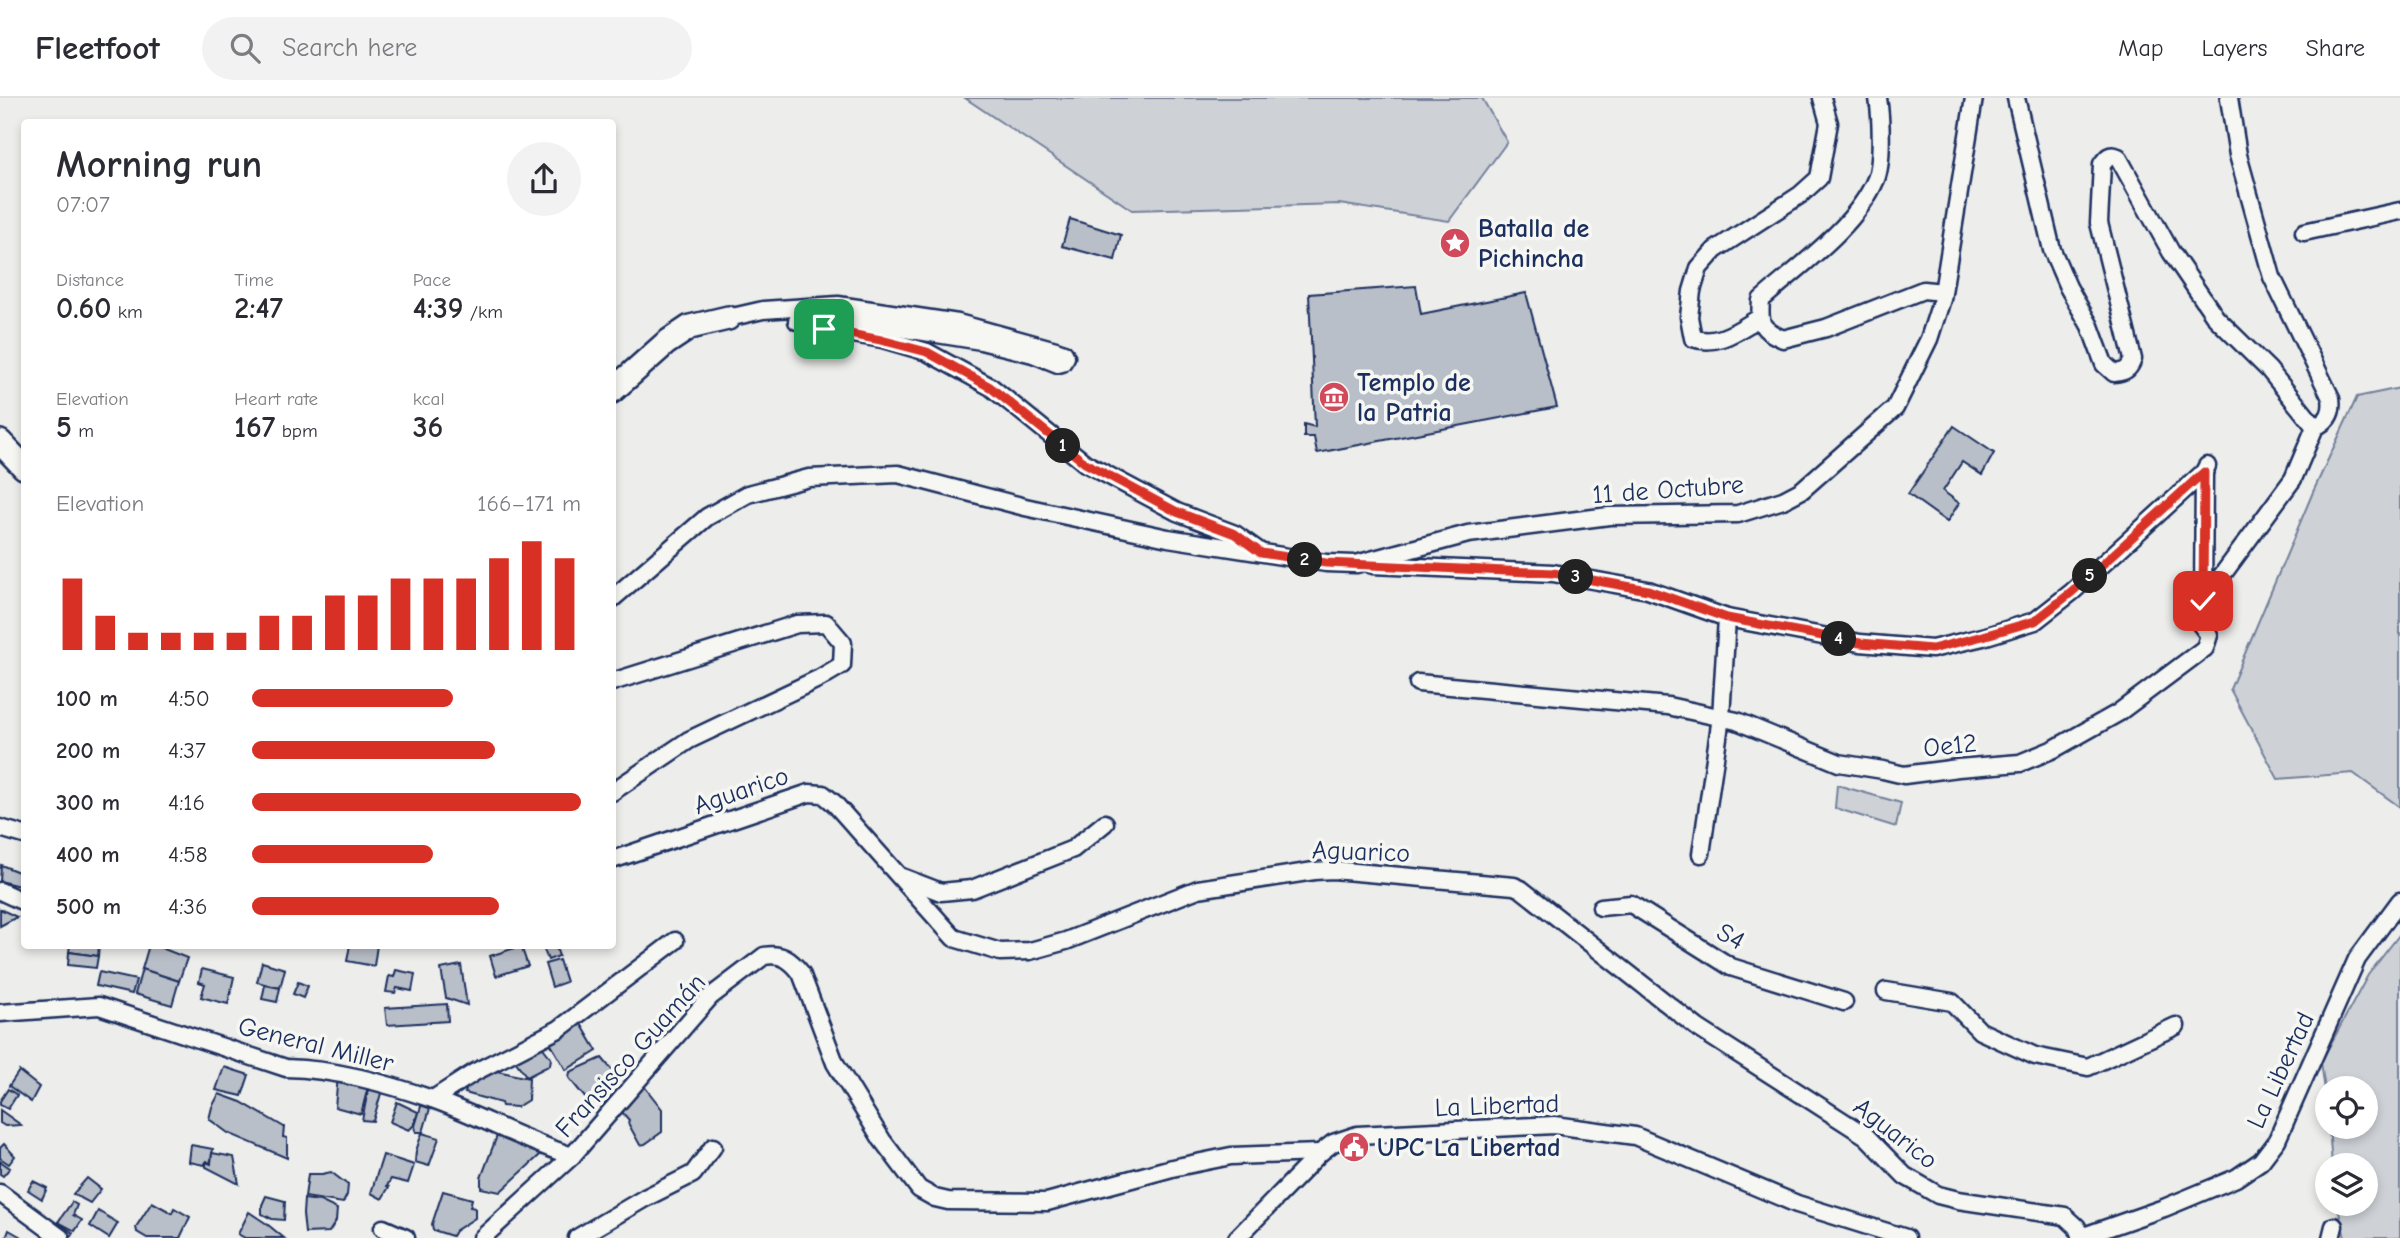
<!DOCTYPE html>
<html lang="en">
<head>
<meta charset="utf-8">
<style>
  body { margin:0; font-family:"Comic Neue",sans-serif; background:#f2f2f3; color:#2b2b33; height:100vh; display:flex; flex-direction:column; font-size:26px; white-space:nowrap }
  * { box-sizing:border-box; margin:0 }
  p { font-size:23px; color:#7c7c81 }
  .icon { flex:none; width:38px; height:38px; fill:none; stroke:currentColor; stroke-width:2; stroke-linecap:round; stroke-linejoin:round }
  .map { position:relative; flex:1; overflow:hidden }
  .details { position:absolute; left:21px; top:21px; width:595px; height:830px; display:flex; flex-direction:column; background:#fff; border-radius:7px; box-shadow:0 4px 10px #0003 }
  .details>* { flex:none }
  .controls { position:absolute; left:2315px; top:978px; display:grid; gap:14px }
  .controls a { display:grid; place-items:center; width:63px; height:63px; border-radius:50%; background:#fff; box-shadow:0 4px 10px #0003; font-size:35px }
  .pin { position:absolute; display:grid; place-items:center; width:60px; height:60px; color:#fff; margin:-30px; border-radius:14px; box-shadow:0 4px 10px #0006 }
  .km { position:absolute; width:35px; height:35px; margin:-18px; border-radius:50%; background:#222; color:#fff; font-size:19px; line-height:35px; text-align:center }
  .round { display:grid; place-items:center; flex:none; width:74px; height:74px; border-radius:37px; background:#f2f2f3 }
  .headline { display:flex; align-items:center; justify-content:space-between; height:119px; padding:0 35px }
  h1 { font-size:38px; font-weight:600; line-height:52px }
  .metrics { display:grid; grid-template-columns:repeat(3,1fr); gap:10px; height:119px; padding:7px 35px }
  .metrics div { display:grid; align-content:center }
  .metrics b { font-size:30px; font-weight:600 }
  .metrics small { font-size:19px; font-weight:400 }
  .metrics p { font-size:19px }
  .chart { height:196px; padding:14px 35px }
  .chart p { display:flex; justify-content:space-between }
  .chart svg { width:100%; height:126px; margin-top:7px; stroke:#d93025; stroke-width:6 }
  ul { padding:0 35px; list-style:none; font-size:23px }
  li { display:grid; grid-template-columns:112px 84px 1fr; align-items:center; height:52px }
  li i { height:18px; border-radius:9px; background:#d93025 }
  header { display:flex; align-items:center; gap:42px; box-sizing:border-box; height:98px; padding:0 35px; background:#fff; border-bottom:2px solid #e1e1e2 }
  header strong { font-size:33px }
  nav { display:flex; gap:38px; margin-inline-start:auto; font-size:24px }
  .search { width:490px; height:63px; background:#f2f2f3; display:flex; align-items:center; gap:18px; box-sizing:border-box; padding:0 24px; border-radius:38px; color:#7c7c81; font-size:26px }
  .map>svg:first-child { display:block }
  .green { fill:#ced2d7; stroke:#74809a; stroke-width:2 }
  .building { fill:#b9bfc8; stroke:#1b2f5e; stroke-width:2 }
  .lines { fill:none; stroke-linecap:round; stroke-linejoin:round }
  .street-casing { stroke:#1b2f5e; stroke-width:21 }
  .secondary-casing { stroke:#1b2f5e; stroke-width:28 }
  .street { stroke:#f6f6f2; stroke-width:16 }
  .secondary { stroke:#f6f6f2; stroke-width:23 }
  .route-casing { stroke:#fff; stroke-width:14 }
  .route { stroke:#d93025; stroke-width:9 }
  .labels { text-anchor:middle; stroke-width:7; stroke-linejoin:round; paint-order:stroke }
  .poi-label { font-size:26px; font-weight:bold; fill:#1b2f5e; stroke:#f6f6f2; text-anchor:start }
  .street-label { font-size:26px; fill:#1b2f5e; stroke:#f6f6f2 }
</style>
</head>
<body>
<header>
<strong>Fleetfoot</strong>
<div class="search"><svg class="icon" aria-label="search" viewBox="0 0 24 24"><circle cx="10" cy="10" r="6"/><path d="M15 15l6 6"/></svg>Search here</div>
<nav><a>Map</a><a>Layers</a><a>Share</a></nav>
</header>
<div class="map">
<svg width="2400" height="1140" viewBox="0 0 2400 1140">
  <rect width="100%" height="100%" fill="#edeeec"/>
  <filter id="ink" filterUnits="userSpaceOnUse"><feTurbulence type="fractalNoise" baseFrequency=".0143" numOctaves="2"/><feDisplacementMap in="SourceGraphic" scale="14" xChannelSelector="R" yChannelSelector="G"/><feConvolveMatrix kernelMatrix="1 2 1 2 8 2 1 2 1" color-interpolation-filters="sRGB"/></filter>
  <g filter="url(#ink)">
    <g class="green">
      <polygon points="965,0 1482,0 1507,44 1449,123 1339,106 1132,112"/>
      <polygon points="2400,290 2400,709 2353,675 2278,681 2230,591 2313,394 2357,299"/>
      <polygon points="1837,687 1901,705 1896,729 1835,710"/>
      <polygon points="2400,836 2400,1140 2345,1140 2337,1106 2366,1106 2366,1068 2332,1067 2329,1029 2366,1029 2366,990 2328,990 2327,1007 2321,964 2368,877"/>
    </g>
    <g class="building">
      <polygon points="1070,121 1121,137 1115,162 1062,148"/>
      <polygon points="1416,188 1421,216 1526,195 1557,309 1317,355 1314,339 1304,339 1304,326 1315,329 1309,196"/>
      <polygon points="1954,328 1994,355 1982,377 1962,364 1943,393 1959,405 1947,424 1908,396"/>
      <polygon points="1,767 21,775 19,788 0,783"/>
      <polygon points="0,811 17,819 0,828"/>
      <polygon points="70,847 99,847 98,858 69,854"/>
      <polygon points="149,847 154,847 187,860 179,883 142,871"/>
      <polygon points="350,847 377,847 374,868 347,863"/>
      <polygon points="542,847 555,847 559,858 548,862"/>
      <polygon points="521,848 528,868 496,878 490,858"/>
      <polygon points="69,854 98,858 96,870 68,867"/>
      <polygon points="559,862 566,884 552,889 545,866"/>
      <polygon points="262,864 285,871 280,890 257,884"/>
      <polygon points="461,867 467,907 446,900 441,871"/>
      <polygon points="142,871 179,883 172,907 135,896"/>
      <polygon points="202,871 234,879 228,906 201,899 205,886 199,884"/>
      <polygon points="396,872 415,876 412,893 397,890 395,895 386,894 389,878 394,879"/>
      <polygon points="99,874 136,882 132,896 96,888"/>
      <polygon points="298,884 308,888 303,900 293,896"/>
      <polygon points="265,887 280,890 277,904 262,901"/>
      <polygon points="447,906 448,923 387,927 385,910"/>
      <polygon points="580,924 597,953 566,972 549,943"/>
      <polygon points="540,946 551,960 550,967 527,979 513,960"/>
      <polygon points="602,960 618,979 617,986 591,1007 569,980 570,974"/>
      <polygon points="224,969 249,977 242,998 216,992"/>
      <polygon points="19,973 39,989 31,1004 9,988"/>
      <polygon points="497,973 529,980 528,1002 517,1009 502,1008 501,1005 465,995 468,986"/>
      <polygon points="338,978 369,985 361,1016 335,1009"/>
      <polygon points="369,988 382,992 373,1023 362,1022"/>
      <polygon points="644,988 662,1011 662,1034 645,1046 640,1047 628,1025 629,1022 621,1013 622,1009"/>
      <polygon points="8,991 17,997 8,1011 0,1007 0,1003"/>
      <polygon points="219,996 241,1004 284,1029 283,1039 287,1040 287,1060 228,1035 209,1021 212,1009"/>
      <polygon points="397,1004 418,1014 414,1027 409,1032 390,1024"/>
      <polygon points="422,1005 431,1007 423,1034 416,1034 415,1028"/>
      <polygon points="0,1012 21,1027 5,1028 0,1025"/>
      <polygon points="500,1030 540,1050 540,1057 500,1094 481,1090 481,1080"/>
      <polygon points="422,1035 439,1040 429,1068 415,1064 416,1053"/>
      <polygon points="4,1046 15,1058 9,1066 0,1060 0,1050"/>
      <polygon points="191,1047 213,1051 210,1066 207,1063 204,1067 189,1064"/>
      <polygon points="212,1055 234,1059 239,1086 206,1069 206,1064 211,1066"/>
      <polygon points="383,1057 414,1067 408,1085 391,1081 387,1088 389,1089 382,1101 371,1095"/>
      <polygon points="0,1063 10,1070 3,1078 0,1076"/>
      <polygon points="331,1074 348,1087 347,1097 343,1105 305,1099 308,1076 322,1076"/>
      <polygon points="87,1080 101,1091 90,1105 73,1096"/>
      <polygon points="33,1083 47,1090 42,1101 28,1092"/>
      <polygon points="443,1093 472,1101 470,1109 475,1110 475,1120 455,1133 452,1138 433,1132 432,1126"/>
      <polygon points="266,1098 285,1103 284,1122 272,1121 262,1116 262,1107"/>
      <polygon points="304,1101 320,1103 337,1111 336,1123 329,1134 305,1135 303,1116"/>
      <polygon points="72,1104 77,1107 73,1117 82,1122 75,1133 58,1124"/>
      <polygon points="152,1104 172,1115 174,1110 190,1119 180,1140 147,1140 137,1134 136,1129"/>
      <polygon points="98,1113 118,1125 109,1140 90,1128"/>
      <polygon points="249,1114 267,1126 284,1140 245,1140 238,1136"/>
      <polygon points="58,1124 73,1135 70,1140 53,1130"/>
      <polygon points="9,1132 23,1140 6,1140"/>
    </g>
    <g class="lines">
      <g class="street-casing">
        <g id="street">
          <path d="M 1878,0 C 1881,19 1883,64 1876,81 C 1856,129 1799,168 1761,202 C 1759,227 1761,231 1783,241 L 1826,230 L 1923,192 L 1943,194"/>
          <path d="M 2016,0 L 2052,152 L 2068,189 L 2090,228 L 2104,266 L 2114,275 C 2125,274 2129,272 2133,261 L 2099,125 L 2102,66 C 2107,59 2110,55 2118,59 L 2171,154 L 2216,220 L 2269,272 L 2315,329 C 2329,323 2333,314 2331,300 L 2272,179 L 2238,57 L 2229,0"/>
          <polyline points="2304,134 2400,113"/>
          <polyline points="728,220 763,212 838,207 958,225 1056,252 1064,255 1066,259 1062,265 1058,266 1033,256 981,243 830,219 797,223"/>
          <path d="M 1759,220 C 1738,232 1718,249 1693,240 L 1689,219 L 1692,193 L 1699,170 L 1715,152 L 1800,97 L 1819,80 L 1829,25 L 1822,0"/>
          <polyline points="803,225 824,231 882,241 927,254 991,289 1085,365 1177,414 1235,436 1259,453"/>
          <polyline points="1372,467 1553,475 1648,492 1727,520 1860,545 1932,551 1983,539 2035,523 2072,494 2204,374 2207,368"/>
          <polyline points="612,501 707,419 748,396 809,380 898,376 1025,409 1168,440 1326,465 1356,466 1468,436 1609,418 1738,416 1783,402 1802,392 1895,310 1929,241 1942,201 1974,0"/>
          <polyline points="2203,503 2204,374"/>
          <polyline points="612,584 797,526 826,525 843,545 842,567 820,580 689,642 612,694"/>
          <polyline points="1418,585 1668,608 1737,623 1839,665 1883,672 1904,677 1958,670 2020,665 2054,651 2118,615 2205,550 2209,537 2199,524 2203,503 2293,381 2315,329"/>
          <polyline points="0,730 24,737"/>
          <polyline points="1701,756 1721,619 1727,520"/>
          <polyline points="612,762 809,695 823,696 834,705 954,840 1000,854 1030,853 1066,843 1198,791 1314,773 1333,772 1514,788 1521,791 1698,930 1866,1038 1905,1078 1921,1087 1938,1097 1958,1102 2065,1118 2077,1129 2081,1140"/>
          <polyline points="902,779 941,794 972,791 1073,751 1105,725"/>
          <polyline points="0,793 24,804"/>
          <polyline points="1601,809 1631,806 1731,869 1844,904"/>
          <polyline points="1886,893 1952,904 1980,933 2035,958 2088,969 2176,928"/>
          <path d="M 0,915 L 99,908 L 286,970 C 335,971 385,985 432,1001 C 480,1018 524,1043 572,1058"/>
          <polyline points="433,1001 475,974 559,931 675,843"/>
          <polyline points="0,1095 61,1140"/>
          <polyline points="383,1130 406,1140"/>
          <polyline points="2081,1139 2164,1110 2236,1080 2261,1063 2277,1042 2357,861 2400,803"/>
          <path d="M 482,1140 L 572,1058 L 710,899 L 764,858 C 781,855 790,861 801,875 L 835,965 L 882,1042 L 919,1091 L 935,1100 L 948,1103 L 1047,1104 L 1172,1070 L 1231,1058 L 1320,1055"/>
          <polyline points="577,1140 645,1100 693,1076 713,1049"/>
          <polyline points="1237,1140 1320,1055 1333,1045 1357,1037 1554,1027 1635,1038 1797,1106 1906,1140"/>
          <polyline points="2331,1140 2334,1128"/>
        </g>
      </g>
      <g class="secondary-casing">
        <g id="secondary">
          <polyline points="612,293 666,245 690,229 728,220"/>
          <polyline points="0,344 24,369"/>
        </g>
      </g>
      <use href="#street" class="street"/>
      <use href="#secondary" class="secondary"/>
    </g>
  </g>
  <g class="lines" filter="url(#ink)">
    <g class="route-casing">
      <polyline id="route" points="824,231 881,242 927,254 990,289 1085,365 1177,414 1235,436 1261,455 1326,465 1553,475 1648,492 1727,520 1860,545 1932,551 1983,538 2035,523 2072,494 2204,374 2203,503"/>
    </g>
    <use href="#route" class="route"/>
  </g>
  <defs>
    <g id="sight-disc" transform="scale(1.575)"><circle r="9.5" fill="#d1495b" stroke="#f6f6f2"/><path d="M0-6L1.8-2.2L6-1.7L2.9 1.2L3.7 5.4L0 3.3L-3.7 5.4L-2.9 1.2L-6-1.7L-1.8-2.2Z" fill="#fff"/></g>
    <g id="museum-disc" transform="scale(1.575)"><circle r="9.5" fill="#d1495b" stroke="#f6f6f2"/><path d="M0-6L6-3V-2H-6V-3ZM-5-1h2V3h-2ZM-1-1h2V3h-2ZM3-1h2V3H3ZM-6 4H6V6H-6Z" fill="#fff"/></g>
    <g id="civic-disc" transform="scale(1.575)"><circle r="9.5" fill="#d1495b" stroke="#f6f6f2"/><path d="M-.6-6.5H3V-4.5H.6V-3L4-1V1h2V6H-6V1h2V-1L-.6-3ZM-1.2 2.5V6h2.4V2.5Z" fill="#fff"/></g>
  </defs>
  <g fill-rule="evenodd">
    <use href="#sight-disc" x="1455" y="145"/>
    <use href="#museum-disc" x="1334" y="299"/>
    <use href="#civic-disc" x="1354" y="1049"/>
  </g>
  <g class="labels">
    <g class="poi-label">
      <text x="1478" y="139">Batalla de<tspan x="1478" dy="30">Pichincha</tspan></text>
      <text x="1357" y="293">Templo de<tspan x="1357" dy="30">la Patria</tspan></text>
      <text x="1377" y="1058">UPC La Libertad</text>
    </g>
    <g class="street-label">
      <text transform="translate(1668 391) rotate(-4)" y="9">11 de Octubre</text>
      <text transform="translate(1950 647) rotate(-6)" y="9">Oe12</text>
      <text transform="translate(741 692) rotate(-19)" y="9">Aguarico</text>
      <text transform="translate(1361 753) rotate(2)" y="9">Aguarico</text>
      <text transform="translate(1731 838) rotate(29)" y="9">S4</text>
      <text transform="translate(316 946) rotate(14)" y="9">General Miller</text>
      <text transform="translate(630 957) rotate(-48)" y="9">Fransisco Guamán</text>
      <text transform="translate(2280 972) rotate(-65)" y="9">La Libertad</text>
      <text transform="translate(1497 1007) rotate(-2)" y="9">La Libertad</text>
      <text transform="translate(1896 1035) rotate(38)" y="9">Aguarico</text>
    </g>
  </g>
</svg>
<div class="controls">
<a><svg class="icon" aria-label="locate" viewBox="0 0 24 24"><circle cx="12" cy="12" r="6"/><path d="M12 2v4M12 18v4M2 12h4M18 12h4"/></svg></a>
<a><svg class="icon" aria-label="layers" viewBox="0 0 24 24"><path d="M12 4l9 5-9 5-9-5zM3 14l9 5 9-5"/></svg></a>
</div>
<div class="pin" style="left:824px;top:231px;background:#1e9e55"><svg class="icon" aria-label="arrive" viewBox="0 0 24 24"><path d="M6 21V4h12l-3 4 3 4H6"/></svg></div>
<div class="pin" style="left:2203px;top:503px;background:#d93025"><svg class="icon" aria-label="check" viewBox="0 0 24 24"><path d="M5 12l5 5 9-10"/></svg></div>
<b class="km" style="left:1063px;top:348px">1</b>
<b class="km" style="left:1305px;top:462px">2</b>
<b class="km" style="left:1576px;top:479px">3</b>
<b class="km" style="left:1839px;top:541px">4</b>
<b class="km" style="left:2090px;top:478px">5</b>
<section class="details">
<div class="headline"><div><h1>Morning run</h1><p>07:07</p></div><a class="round"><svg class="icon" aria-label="share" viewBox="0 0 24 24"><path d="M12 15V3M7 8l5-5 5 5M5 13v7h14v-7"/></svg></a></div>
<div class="metrics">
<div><p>Distance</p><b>0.60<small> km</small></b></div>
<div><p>Time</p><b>2:47</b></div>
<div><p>Pace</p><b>4:39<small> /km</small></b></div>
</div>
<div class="metrics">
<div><p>Elevation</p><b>5<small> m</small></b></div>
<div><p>Heart rate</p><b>167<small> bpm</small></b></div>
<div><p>kcal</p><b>36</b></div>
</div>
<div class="chart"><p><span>Elevation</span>166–171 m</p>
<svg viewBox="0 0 160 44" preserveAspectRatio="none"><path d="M5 44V19M15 44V32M25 44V38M35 44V38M45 44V38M55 44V38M65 44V32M75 44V32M85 44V25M95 44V25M105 44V19M115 44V19M125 44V19M135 44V12M145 44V6M155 44V12"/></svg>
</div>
<ul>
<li><b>100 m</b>4:50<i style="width:61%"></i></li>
<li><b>200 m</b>4:37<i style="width:74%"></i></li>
<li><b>300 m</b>4:16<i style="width:100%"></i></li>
<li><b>400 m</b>4:58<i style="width:55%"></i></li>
<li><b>500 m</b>4:36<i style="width:75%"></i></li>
</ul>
</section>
</div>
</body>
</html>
